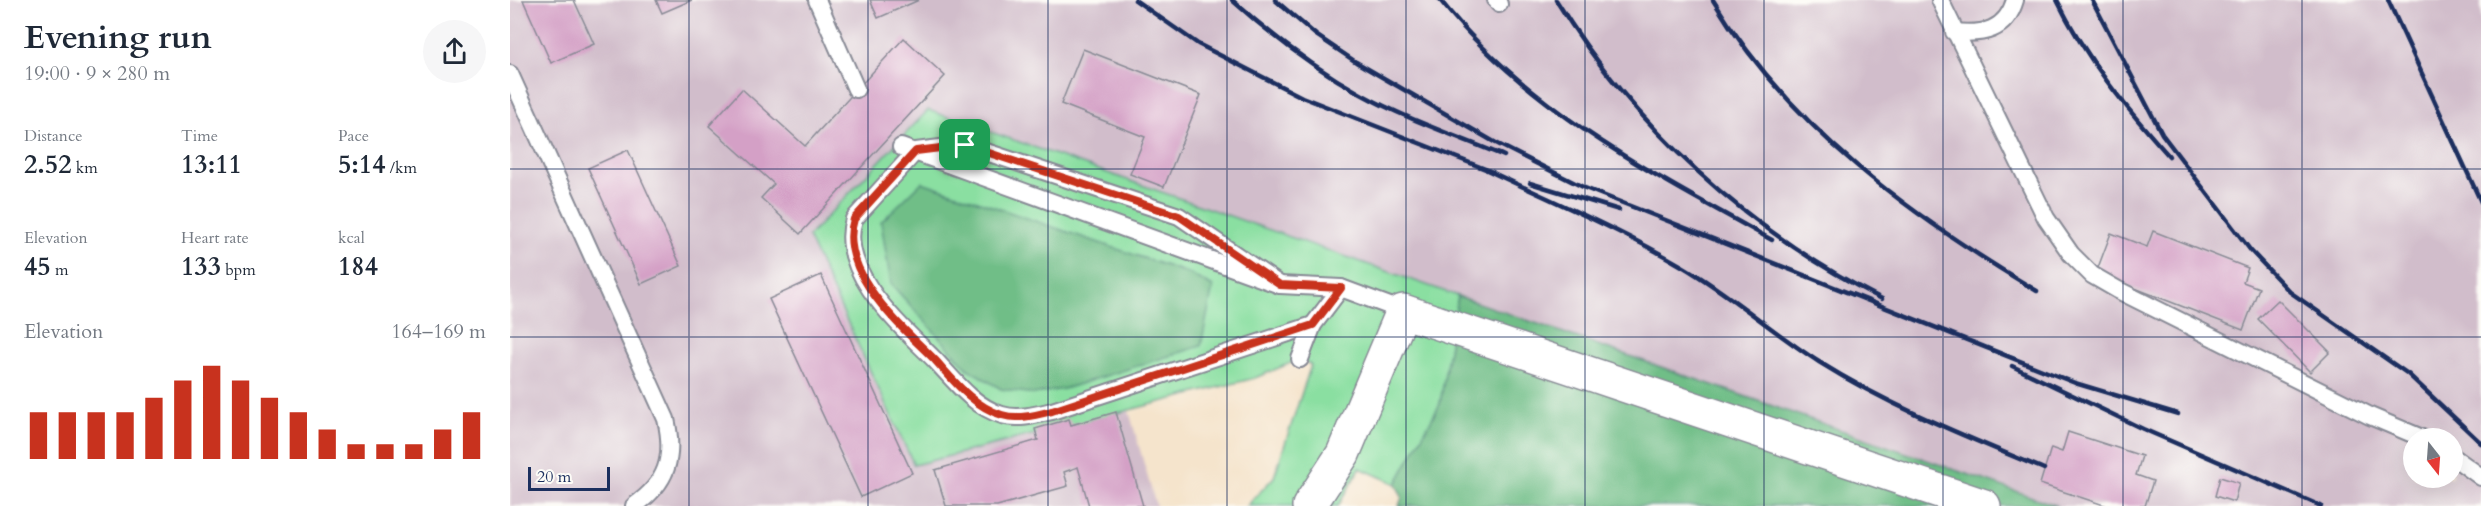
<!DOCTYPE html>
<html lang="en">
<head>
<meta charset="utf-8">
<style>
  body { margin:0; font-family:Cardo,serif; background:#f6f6f7; color:#1f2937; height:100vh; display:flex; flex-direction:column; font-size:22px; white-space:nowrap }
  * { box-sizing:border-box; margin:0 }
  p { font-size:20px; color:#747a83 }
  .icon { flex:none; width:33px; height:33px; fill:none; stroke:currentColor; stroke-width:2; stroke-linecap:round; stroke-linejoin:round }
  .map { position:relative; flex:1; overflow:hidden }
  .side { display:flex; flex-direction:column; background:#fff; width:510px }
  .side>* { flex:none }
  .needle { width:39px; rotate:163deg }
  .fabs { position:absolute; left:1893px; top:428px; display:grid; gap:12px }
  .fabs a { display:grid; place-items:center; width:60px; height:60px; border-radius:50%; background:#fff; box-shadow:0 6px 24px #0002; font-size:30px }
  .scale { position:absolute; left:18px; bottom:15px; width:82px; box-sizing:border-box; padding-left:6px; border:3px solid #1b2f5e; border-top:0; font-size:16px; line-height:21px; white-space:nowrap; color:#1b2f5e; -webkit-text-stroke:4px #fdfcf7; paint-order:stroke }
  .pin { position:absolute; display:grid; place-items:center; width:51px; height:51px; color:#fff; margin:-26px; border-radius:12px; box-shadow:0 3px 9px #0006 }
  .round { display:grid; place-items:center; flex:none; width:63px; height:63px; border-radius:32px; background:#f6f6f7 }
  .headline { display:flex; align-items:center; justify-content:space-between; height:102px; padding:0 24px }
  h1 { font-size:33px; font-weight:700; line-height:45px }
  .metrics { display:grid; grid-template-columns:repeat(3,1fr); gap:9px; height:102px; padding:6px 24px }
  .metrics div { display:grid; align-content:center }
  .metrics b { font-size:26px; font-weight:700 }
  .metrics small { font-size:16px; font-weight:400 }
  .metrics p { font-size:16px }
  .chart { height:168px; padding:12px 24px }
  .chart p { display:flex; justify-content:space-between }
  .chart svg { width:100%; height:108px; margin-top:6px; stroke:#c8321e; stroke-width:6 }
  main { display:flex; flex:1; min-height:0 }
  .map>svg:first-child { display:block }
  .industrial { fill:#d1bdcb; fill-rule:evenodd }
  .green { fill:#8adfa1; stroke:#528780; stroke-width:1.5; fill-rule:evenodd }
  .forest { fill:#6fbe87; stroke:#457672; stroke-width:1.5 }
  .building { fill:#d4a0c6 }
  .lines { fill:none; stroke-linecap:round; stroke-linejoin:round }
  .lane-casing { stroke:#888a95; stroke-width:20 }
  .street-casing { stroke:#888a95; stroke-width:36 }
  .lane { stroke:#fff; stroke-width:16 }
  .street { stroke:#fff; stroke-width:33 }
  .rail { stroke:#1b2f5e; stroke-width:4.5 }
  .route-casing { stroke:#fff; stroke-width:12 }
  .route { stroke:#c8321e; stroke-width:8 }
  .grid { fill:none; stroke:#1b2f5e; stroke-width:1.5; stroke-opacity:0.55 }
</style>
</head>
<body>
<main>
<section class="side">
<div class="headline"><div><h1>Evening run</h1><p>19:00 · 9 × 280 m</p></div><a class="round"><svg class="icon" aria-label="share" viewBox="0 0 24 24"><path d="M12 15V3M7 8l5-5 5 5M5 13v7h14v-7"/></svg></a></div>
<div class="metrics">
<div><p>Distance</p><b>2.52<small> km</small></b></div>
<div><p>Time</p><b>13:11</b></div>
<div><p>Pace</p><b>5:14<small> /km</small></b></div>
</div>
<div class="metrics">
<div><p>Elevation</p><b>45<small> m</small></b></div>
<div><p>Heart rate</p><b>133<small> bpm</small></b></div>
<div><p>kcal</p><b>184</b></div>
</div>
<div class="chart"><p><span>Elevation</span>164–169 m</p>
<svg viewBox="0 0 160 44" preserveAspectRatio="none"><path d="M5 44V25M15 44V25M25 44V25M35 44V25M45 44V19M55 44V12M65 44V6M75 44V12M85 44V19M95 44V25M105 44V32M115 44V38M125 44V38M135 44V38M145 44V32M155 44V25"/></svg>
</div>
</section>
<div class="map">
<svg width="1971" height="506" viewBox="0 0 1971 506">
  <rect width="100%" height="100%" fill="#fdfcf7"/>
  <filter id="ink" filterUnits="userSpaceOnUse"><feTurbulence type="fractalNoise" baseFrequency=".0167" numOctaves="2"/><feDisplacementMap in="SourceGraphic" scale="12" xChannelSelector="R" yChannelSelector="G"/><feConvolveMatrix kernelMatrix="1 2 1 2 8 2 1 2 1" color-interpolation-filters="sRGB"/></filter>
  <filter id="wash" filterUnits="userSpaceOnUse"><feTurbulence type="fractalNoise" baseFrequency=".008" numOctaves="4" result="noise"/><feDisplacementMap in="SourceGraphic" scale="24" xChannelSelector="R" yChannelSelector="G"/><feGaussianBlur stdDeviation="1.35" result="paint"/><feColorMatrix in="noise" values="0 0 0 0 0 0 0 0 0 0 0 0 0 0 0 0 0 1.4 0 .05"/><feComposite in="paint" operator="in"/></filter>
  <g filter="url(#wash)">
    <rect width="100%" height="100%" fill="#f5e4cc"/>
    <path class="industrial" d="M 0,0 L 1971,0 L 1971,506 L 1548,506 L 419,110 L 404,465 L 619,411 L 646,506 L 0,506 ZM 1904,438 L 1942,438 L 1942,477 L 1904,477 Z"/>
    <path class="green" d="M 418,110 L 948,296 L 930,404 L 886,484 L 850,468 L 828,506 L 737,506 L 764,477 L 801,365 L 790,359 L 745,378 L 404,465 L 298,237 ZM 412,183 L 680,274 L 703,288 Z"/>
    <g class="forest">
      <polygon points="412,182 680,274 703,287 691,346 554,389 524,394 491,389 458,369 381,284 371,222"/>
      <polygon points="948,296 1548,506 889,506 892,497 886,484 930,404"/>
    </g>
    <g id="blocks">
      <g class="building">
        <polygon points="13,0 64,0 84,44 41,63"/>
        <polygon points="146,0 182,0 152,13"/>
        <polygon points="360,0 409,0 368,18"/>
        <polygon points="394,38 435,76 290,234 251,198 264,184 199,126 232,89 295,146"/>
        <polygon points="573,49 691,95 654,187 620,174 635,137 551,104"/>
        <polygon points="118,150 171,266 131,284 78,168"/>
        <polygon points="1643,231 1738,268 1733,282 1749,288 1733,330 1586,273 1601,233 1637,247"/>
        <polygon points="311,275 402,473 351,497 259,299"/>
        <polygon points="1768,300 1820,352 1800,372 1748,319"/>
        <polygon points="606,412 633,506 579,506 568,467 554,472 558,486 487,506 436,506 425,470 528,440 525,429 559,419 561,425"/>
        <polygon points="1558,432 1632,456 1626,475 1643,481 1635,506 1597,506 1530,484 1541,448 1552,452"/>
        <polygon points="1710,477 1729,483 1724,502 1705,496"/>
      </g>
    </g>
  </g>
  <g filter="url(#ink)">
    <use href="#blocks" fill-opacity="0" stroke="#888a95" stroke-width="1.5"/>
    <g class="lines">
      <g class="lane-casing">
        <g id="lane">
          <polyline points="307,0 346,89"/>
          <polyline points="986,0 989,4"/>
          <polyline points="1430,0 1536,218 1561,254 1582,275 1608,290 1860,416 1912,438"/>
          <path d="M 1444,32 C 1473,35 1496,31 1505,0"/>
          <path d="M 0,74 L 156,419 C 165,458 157,483 124,506"/>
          <polyline points="391,147 770,285 831,288 893,311"/>
          <path d="M 770,285 L 669,216 L 455,145 L 406,151 L 344,219 C 327,272 392,327 425,360 C 444,380 464,407 492,415 C 508,420 526,415 542,411 L 803,325"/>
          <polyline points="790,359 803,325 831,288"/>
          <polyline points="1942,456 1971,477"/>
        </g>
      </g>
      <g class="street-casing">
        <polyline id="street" points="799,506 833,454 893,311 1474,506"/>
      </g>
      <use href="#lane" class="lane"/>
      <use href="#street" class="street"/>
      <g class="rail">
        <polyline points="625,0 688,44 792,97 983,172"/>
        <path d="M 722,0 C 762,36 804,68 851,94 C 896,119 946,136 994,156"/>
        <polyline points="765,0 806,35 846,62 986,143 1075,188 1565,383 1668,414"/>
        <path d="M 930,0 C 1017,109 1142,174 1262,240"/>
        <path d="M 1046,0 C 1124,127 1238,231 1372,299"/>
        <path d="M 1203,0 C 1280,128 1401,216 1527,291"/>
        <path d="M 1547,0 C 1576,59 1615,107 1659,156"/>
        <polyline points="1582,0 1652,134 1741,251 1780,292 1898,374 1971,443"/>
        <polyline points="1878,0 1971,202"/>
        <path d="M 977,170 C 1042,201 1109,229 1172,266 C 1220,294 1262,332 1309,362 C 1379,406 1457,437 1534,469"/>
        <polyline points="1020,183 1109,210"/>
        <polyline points="1502,366 1633,429 1811,506"/>
      </g>
    </g>
  </g>
  <g class="lines" filter="url(#ink)">
    <g class="route-casing">
      <path id="route" d="M 455,145 L 669,216 L 770,285 L 831,288 L 803,325 L 542,411 C 526,415 508,420 492,415 C 464,407 444,381 425,360 C 392,327 327,272 344,219 L 406,151 Z"/>
    </g>
    <use href="#route" class="route"/>
  </g>
  <path class="grid" d="M 179,0 L 179,506M 358,0 L 358,506M 538,0 L 538,506M 717,0 L 717,506M 896,0 L 896,506M 1075,0 L 1075,506M 1254,0 L 1254,506M 1433,0 L 1433,506M 1613,0 L 1613,506M 1792,0 L 1792,506M 0,169 L 1971,169M 0,337 L 1971,337"/>
</svg>
<div class="fabs">
<a><svg class="needle" viewBox="-14 -14 28 28"><path d="M0-13l5 13h-10z" fill="#e53935"/><path d="M0 13l5-13h-10z" fill="#747a83"/></svg></a>
</div>
<div class="scale">20 m</div>
<div class="pin" style="left:455px;top:145px;background:#1e9e55"><svg class="icon" aria-label="arrive" viewBox="0 0 24 24"><path d="M6 21V4h12l-3 4 3 4H6"/></svg></div>
</div>
</main>
</body>
</html>
